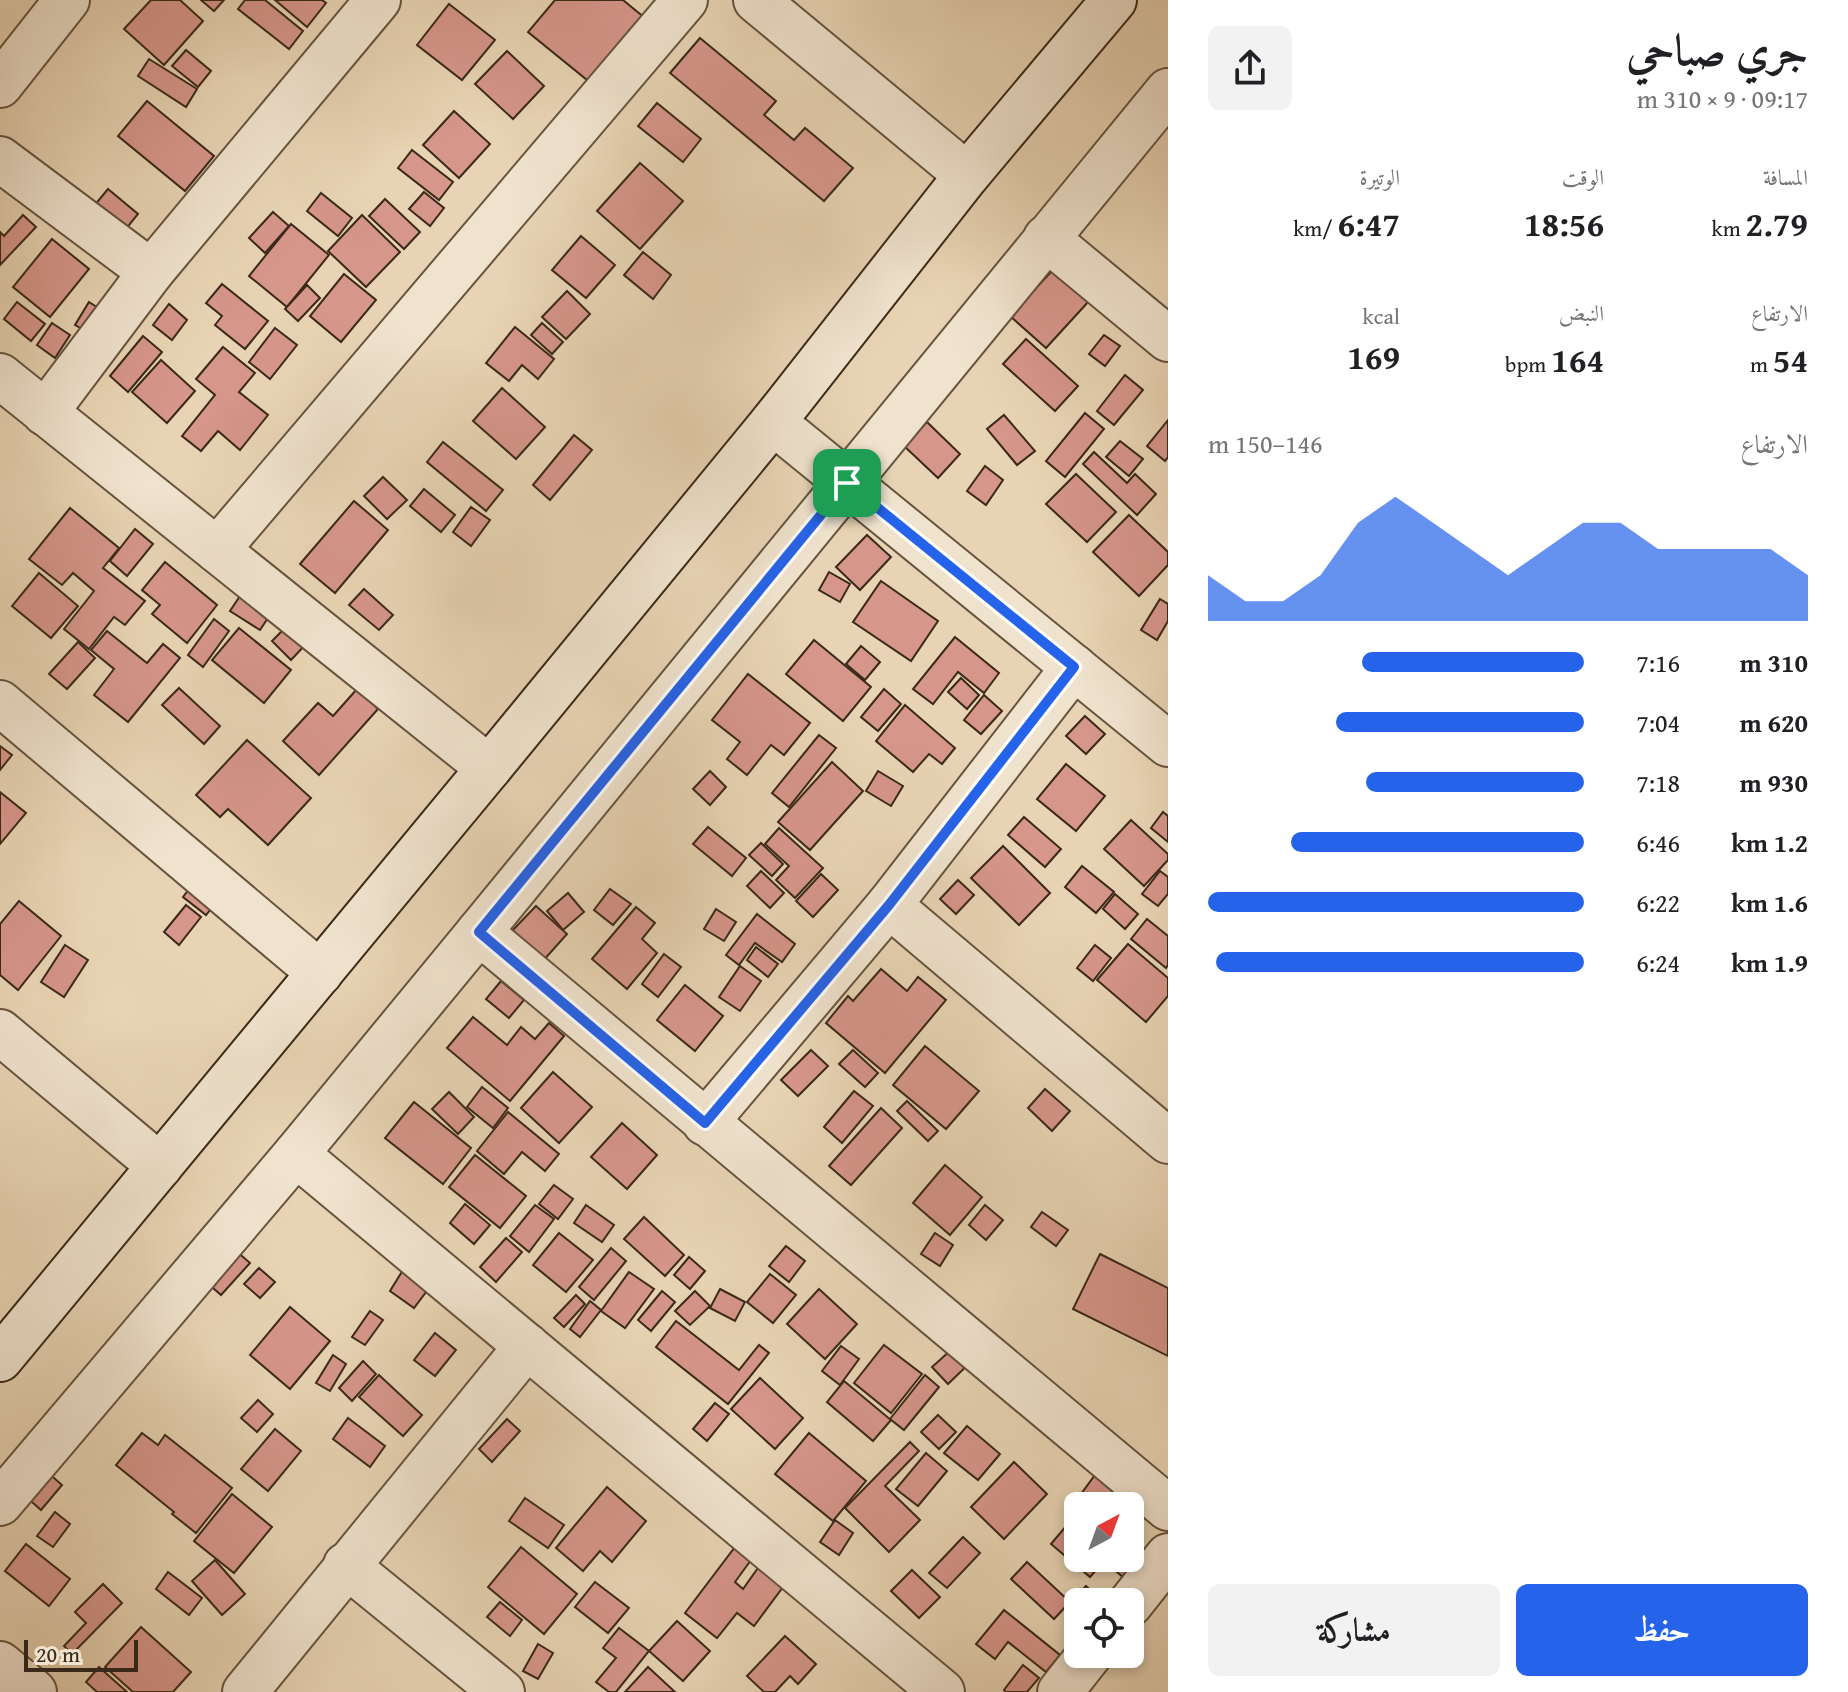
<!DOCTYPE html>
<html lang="ar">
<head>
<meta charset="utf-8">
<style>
  body { margin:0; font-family:"Gentium Book Plus",Amiri,serif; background:#f2f2f2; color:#202124; direction:rtl; height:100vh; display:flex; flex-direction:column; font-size:30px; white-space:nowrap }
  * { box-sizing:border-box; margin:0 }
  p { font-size:26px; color:#757577 }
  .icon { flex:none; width:44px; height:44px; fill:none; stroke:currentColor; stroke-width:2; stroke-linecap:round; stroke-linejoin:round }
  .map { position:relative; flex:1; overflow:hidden; direction:ltr }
  .drawer { display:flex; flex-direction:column; background:#fff; width:680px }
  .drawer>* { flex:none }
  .needle { width:52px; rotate:41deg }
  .tools { position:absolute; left:1064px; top:1492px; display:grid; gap:16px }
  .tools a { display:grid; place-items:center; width:80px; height:80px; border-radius:12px; background:#fff; box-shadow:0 4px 12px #0003; font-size:40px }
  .scale { position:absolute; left:24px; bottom:20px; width:114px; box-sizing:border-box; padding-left:8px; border:4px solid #3a2919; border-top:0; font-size:22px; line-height:28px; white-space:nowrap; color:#3a2919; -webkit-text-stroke:6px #f0e3ce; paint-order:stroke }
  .pin { position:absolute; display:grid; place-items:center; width:68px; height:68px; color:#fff; margin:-34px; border-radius:16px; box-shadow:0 4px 12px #0006 }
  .round { display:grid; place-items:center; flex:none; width:84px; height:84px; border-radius:12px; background:#f2f2f2 }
  .head { display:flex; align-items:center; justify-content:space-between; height:136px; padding:0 40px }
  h1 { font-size:44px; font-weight:700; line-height:60px }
  .stats { display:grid; grid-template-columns:repeat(3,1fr); gap:12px; height:136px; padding:8px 40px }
  .stats div { display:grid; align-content:center }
  .stats b { font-size:34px; font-weight:700 }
  .stats small { font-size:22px; font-weight:400 }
  .stats p { font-size:22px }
  .chart { height:224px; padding:16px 40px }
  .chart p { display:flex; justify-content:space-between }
  .chart svg { width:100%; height:144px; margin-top:8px; fill:#2563eb; opacity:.7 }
  .action { display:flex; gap:16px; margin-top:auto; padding:16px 40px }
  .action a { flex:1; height:92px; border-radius:12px; background:#2563eb; color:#fff; font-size:32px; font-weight:700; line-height:92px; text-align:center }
  .action a+a { background:#f2f2f2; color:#202124 }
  ul { padding:0 40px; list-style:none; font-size:26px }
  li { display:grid; grid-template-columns:128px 96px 1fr; align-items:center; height:60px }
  li i { height:20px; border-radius:10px; background:#2563eb }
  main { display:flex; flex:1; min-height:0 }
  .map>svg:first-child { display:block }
  .building { fill:#d6968a; stroke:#3a2919; stroke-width:2 }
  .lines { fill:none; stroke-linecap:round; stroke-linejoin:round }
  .street-casing { stroke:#665440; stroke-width:48 }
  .secondary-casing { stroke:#3a2919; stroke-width:48 }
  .street { stroke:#f0e3ce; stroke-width:44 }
  .secondary { stroke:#f0e3ce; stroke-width:44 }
  .route-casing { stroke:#fff; stroke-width:16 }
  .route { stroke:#2563eb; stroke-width:10 }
</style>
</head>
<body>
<main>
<section class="drawer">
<div class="head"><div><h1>جري صباحي</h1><p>09:17 · 9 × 310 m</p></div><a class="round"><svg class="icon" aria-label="share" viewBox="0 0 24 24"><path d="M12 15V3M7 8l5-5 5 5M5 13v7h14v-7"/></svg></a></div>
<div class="stats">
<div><p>المسافة</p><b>2.79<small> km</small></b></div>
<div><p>الوقت</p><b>18:56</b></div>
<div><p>الوتيرة</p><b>6:47<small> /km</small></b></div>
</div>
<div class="stats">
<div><p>الارتفاع</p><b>54<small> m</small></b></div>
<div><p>النبض</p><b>164<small> bpm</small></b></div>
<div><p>kcal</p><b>169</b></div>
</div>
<div class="chart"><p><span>الارتفاع</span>146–150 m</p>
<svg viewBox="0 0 160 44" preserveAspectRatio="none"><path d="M0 44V30L10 38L20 38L30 30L40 14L50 6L60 14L70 22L80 30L90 22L100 14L110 14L120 22L130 22L140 22L150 22L160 30V44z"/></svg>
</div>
<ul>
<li><b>310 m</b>7:16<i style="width:59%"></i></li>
<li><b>620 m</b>7:04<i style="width:66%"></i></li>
<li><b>930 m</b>7:18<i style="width:58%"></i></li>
<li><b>1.2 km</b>6:46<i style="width:78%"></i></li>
<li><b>1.6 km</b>6:22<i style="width:100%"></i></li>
<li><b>1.9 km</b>6:24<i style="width:98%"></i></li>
</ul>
<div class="action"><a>حفظ</a><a>مشاركة</a></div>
</section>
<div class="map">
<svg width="1168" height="1692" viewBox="0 0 1168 1692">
  <rect width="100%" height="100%" fill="#e8d4b4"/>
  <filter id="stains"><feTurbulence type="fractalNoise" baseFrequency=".0025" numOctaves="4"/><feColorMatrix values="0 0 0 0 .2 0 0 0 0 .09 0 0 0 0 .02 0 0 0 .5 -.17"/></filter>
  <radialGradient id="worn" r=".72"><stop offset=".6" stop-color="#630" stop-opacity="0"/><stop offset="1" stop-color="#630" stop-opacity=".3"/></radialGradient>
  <g class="building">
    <polygon points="151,0 180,0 203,21 164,65 124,29"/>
    <polygon points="201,0 224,0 214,11"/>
    <polygon points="245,0 265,0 303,31 289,49 238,9"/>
    <polygon points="275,0 322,0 326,3 307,27"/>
    <polygon points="555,0 623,0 646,19 592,84 528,32"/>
    <polygon points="449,4 495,40 462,80 417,45"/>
    <polygon points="700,38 776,101 764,115 794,140 805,128 853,168 824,201 670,73"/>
    <polygon points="186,50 211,71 198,87 172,66"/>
    <polygon points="507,51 544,86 513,119 475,84"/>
    <polygon points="149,59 197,89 186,107 138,76"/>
    <polygon points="147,101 214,156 185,191 118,136"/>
    <polygon points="657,103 701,139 683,162 638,126"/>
    <polygon points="454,111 490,144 459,178 423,145"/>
    <polygon points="412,150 453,182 439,200 398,168"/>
    <polygon points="640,163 683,201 640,249 597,211"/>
    <polygon points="108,189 138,214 105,255 74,230"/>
    <polygon points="424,192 444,208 430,226 409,209"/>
    <polygon points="321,193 352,218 338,236 307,211"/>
    <polygon points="385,199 420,232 404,249 369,216"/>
    <polygon points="273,212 289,226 265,253 249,238"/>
    <polygon points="23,215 36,227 0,265 0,232 4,236"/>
    <polygon points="362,215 400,252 366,287 328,251"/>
    <polygon points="291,224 329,255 287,307 249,276"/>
    <polygon points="581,236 615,265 586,298 552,270"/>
    <polygon points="52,239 89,269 50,317 13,287"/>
    <polygon points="643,252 671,275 653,299 624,275"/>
    <polygon points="1065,257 1100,289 1046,348 1010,316"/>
    <polygon points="344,274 376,300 341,342 310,316"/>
    <polygon points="222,284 268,321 245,349 215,325 222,316 206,303"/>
    <polygon points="307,285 320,298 298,321 285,309"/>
    <polygon points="567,291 590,314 566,339 542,317"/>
    <polygon points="17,302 45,324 31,341 4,319"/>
    <polygon points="89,302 103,311 89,333 75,325"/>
    <polygon points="169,304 187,320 172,340 153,325"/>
    <polygon points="52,323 70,335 55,358 37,345"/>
    <polygon points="542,323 563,342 552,354 531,335"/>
    <polygon points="515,327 554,359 538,379 522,365 509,381 486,363"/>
    <polygon points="275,328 297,345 270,379 249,362"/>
    <polygon points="1104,335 1120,346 1105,366 1089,354"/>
    <polygon points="143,336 162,352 128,392 110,376"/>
    <polygon points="1026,339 1078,386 1055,411 1003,364"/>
    <polygon points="223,347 255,373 239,392 268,415 240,450 218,431 201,451 182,436 215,395 196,379"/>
    <polygon points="161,360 195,391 167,423 132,392"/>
    <polygon points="1125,375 1143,390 1114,425 1097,411"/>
    <polygon points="502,388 545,427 516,459 473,421"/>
    <polygon points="1085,413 1104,429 1065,477 1046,461"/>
    <polygon points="1004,415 1035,451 1017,465 987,429"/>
    <polygon points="1168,420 1168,457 1165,461 1147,446"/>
    <polygon points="927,422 960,454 938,478 904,446"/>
    <polygon points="574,435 592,450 550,500 533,485"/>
    <polygon points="1120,441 1143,459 1129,476 1106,457"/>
    <polygon points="443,442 503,490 486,511 427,462"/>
    <polygon points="1094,452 1127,483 1135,474 1156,494 1137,515 1083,464"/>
    <polygon points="985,466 1003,480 986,505 967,491"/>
    <polygon points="1076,474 1116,512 1087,542 1046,504"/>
    <polygon points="383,477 407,500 387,519 364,496"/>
    <polygon points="424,489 455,515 441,532 410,506"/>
    <polygon points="354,501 388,530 335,593 300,564"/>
    <polygon points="471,507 490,520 471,546 453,532"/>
    <polygon points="70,508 119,548 103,568 145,601 125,625 114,617 89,649 64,629 94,591 73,573 62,585 29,559"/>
    <polygon points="1129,515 1168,552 1168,565 1139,596 1093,552"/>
    <polygon points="135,529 153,544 127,576 110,561"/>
    <polygon points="867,535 891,557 860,590 836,567"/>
    <polygon points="165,562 217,605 187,643 152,614 160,605 142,590"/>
    <polygon points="829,572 850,584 840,602 819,590"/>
    <polygon points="39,573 78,606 51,638 12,606"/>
    <polygon points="881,581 938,621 911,661 853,622"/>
    <polygon points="248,584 278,603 260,630 230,611"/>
    <polygon points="364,589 393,615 379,630 349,605"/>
    <polygon points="1160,599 1168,604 1168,621 1157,640 1141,630"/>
    <polygon points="214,619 229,631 203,667 188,655"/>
    <polygon points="287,626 306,644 291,660 272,641"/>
    <polygon points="239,628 291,670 264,703 212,660"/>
    <polygon points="107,631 147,663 163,644 180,658 128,722 94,695 114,669 91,650"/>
    <polygon points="955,637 999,673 984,693 958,672 933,704 913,689"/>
    <polygon points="814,640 871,687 843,721 786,674"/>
    <polygon points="78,642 95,658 67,689 49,674"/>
    <polygon points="861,646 880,662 865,680 846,664"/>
    <polygon points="748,674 810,723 784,755 771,745 747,775 727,759 740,742 712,720"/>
    <polygon points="961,678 979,695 967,709 948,692"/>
    <polygon points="179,688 220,726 204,744 162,705"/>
    <polygon points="357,689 378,709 319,775 283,741 318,703 333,716"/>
    <polygon points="884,689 901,704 878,731 861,717"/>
    <polygon points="984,695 1002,711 981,734 964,720"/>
    <polygon points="905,705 955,748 942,764 929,754 913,772 876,741"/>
    <polygon points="1085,716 1105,734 1086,754 1066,736"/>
    <polygon points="819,735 836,748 789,807 772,793"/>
    <polygon points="247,740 311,798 268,845 228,809 220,817 196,795"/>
    <polygon points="0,746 12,755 0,770"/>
    <polygon points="832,762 863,791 810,850 778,822"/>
    <polygon points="1066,764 1105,796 1076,831 1037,799"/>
    <polygon points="710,771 726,787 710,805 693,789"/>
    <polygon points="878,771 903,786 891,806 866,791"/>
    <polygon points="0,792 26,813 0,844"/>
    <polygon points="1163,812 1168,816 1168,842 1151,828"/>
    <polygon points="1024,817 1061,849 1045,867 1008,835"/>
    <polygon points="1131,820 1168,854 1168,860 1144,886 1104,849"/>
    <polygon points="708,827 746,858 732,876 693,844"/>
    <polygon points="779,828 823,868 795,898 776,880 789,866 765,844"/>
    <polygon points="761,843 783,864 772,876 749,855"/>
    <polygon points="1003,846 1050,893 1019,925 971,878"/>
    <polygon points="1082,866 1114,892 1096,913 1065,887"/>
    <polygon points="761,871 784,893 770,908 747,886"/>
    <polygon points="1160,871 1168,877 1168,894 1158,906 1142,894"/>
    <polygon points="821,874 838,890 813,917 796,901"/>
    <polygon points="958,880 974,895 956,914 940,899"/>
    <polygon points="195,881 218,900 206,915 183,897"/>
    <polygon points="610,889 631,904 613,925 594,910"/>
    <polygon points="568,893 584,912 563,930 547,911"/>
    <polygon points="1115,894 1138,914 1125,929 1103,909"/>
    <polygon points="19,901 61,936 18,990 0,975 0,924"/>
    <polygon points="186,905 201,917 179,945 164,932"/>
    <polygon points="536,906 567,934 542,962 510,933"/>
    <polygon points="636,907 655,923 642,939 657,953 627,989 592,959"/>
    <polygon points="716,909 736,922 724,941 704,929"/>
    <polygon points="757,914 795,944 782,962 755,943 739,965 726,955"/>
    <polygon points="1147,919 1168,936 1168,965 1166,968 1131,939"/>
    <polygon points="1128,944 1168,978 1168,996 1146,1022 1097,980"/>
    <polygon points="65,945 88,960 64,997 41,982"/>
    <polygon points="1095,945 1111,958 1093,981 1077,968"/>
    <polygon points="756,947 778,964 768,977 747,960"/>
    <polygon points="664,954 681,967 658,997 642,984"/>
    <polygon points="740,966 761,981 740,1011 719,997"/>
    <polygon points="881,969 907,991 918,977 946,1000 885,1073 826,1023 848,996 853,1001"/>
    <polygon points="501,981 524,1000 509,1018 486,999"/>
    <polygon points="685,985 723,1016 695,1051 657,1020"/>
    <polygon points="473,1017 507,1045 521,1027 535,1039 549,1023 564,1036 510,1101 447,1048"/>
    <polygon points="925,1046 979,1091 946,1129 893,1085"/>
    <polygon points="811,1050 828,1066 798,1096 781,1080"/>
    <polygon points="853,1050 878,1073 865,1087 839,1064"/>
    <polygon points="553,1072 592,1107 559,1143 521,1108"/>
    <polygon points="482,1087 508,1108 493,1128 467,1107"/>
    <polygon points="1045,1089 1070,1111 1052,1131 1028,1108"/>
    <polygon points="854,1091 873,1106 842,1143 824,1127"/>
    <polygon points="449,1092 474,1117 458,1134 432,1109"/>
    <polygon points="907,1101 938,1131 928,1141 897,1111"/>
    <polygon points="414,1102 471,1148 443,1184 385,1138"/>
    <polygon points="881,1108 902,1128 851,1185 829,1166"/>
    <polygon points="508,1112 559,1154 545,1171 522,1152 504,1174 477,1151"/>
    <polygon points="622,1123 657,1155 627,1189 591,1157"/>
    <polygon points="475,1155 526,1196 500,1228 449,1187"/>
    <polygon points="945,1165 982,1197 950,1235 913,1203"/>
    <polygon points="554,1185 573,1199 558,1219 539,1204"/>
    <polygon points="465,1204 490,1225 474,1244 450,1223"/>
    <polygon points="535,1205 554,1219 529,1252 510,1236"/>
    <polygon points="586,1205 614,1225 602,1242 574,1223"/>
    <polygon points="985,1205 1003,1220 986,1240 969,1225"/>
    <polygon points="1042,1212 1068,1230 1056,1246 1031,1227"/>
    <polygon points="644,1217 684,1255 665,1276 624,1239"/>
    <polygon points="559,1233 593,1260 566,1292 533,1265"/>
    <polygon points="935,1233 953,1245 940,1266 921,1254"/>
    <polygon points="506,1238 522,1252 496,1282 480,1267"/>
    <polygon points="786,1246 805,1261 789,1282 769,1266"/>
    <polygon points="611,1248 626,1261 594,1300 579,1287"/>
    <polygon points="234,1249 250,1263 221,1295 205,1281"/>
    <polygon points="1100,1254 1168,1288 1168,1356 1073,1309"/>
    <polygon points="689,1257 705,1271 690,1289 674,1275"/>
    <polygon points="259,1268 275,1282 260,1298 244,1284"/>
    <polygon points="403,1270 429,1288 414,1308 390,1291"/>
    <polygon points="629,1272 654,1289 625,1328 601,1311"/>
    <polygon points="770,1274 796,1295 773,1323 747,1302"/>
    <polygon points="720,1289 745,1302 735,1321 710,1308"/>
    <polygon points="819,1289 857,1324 825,1359 787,1324"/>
    <polygon points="662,1291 675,1302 651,1331 638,1320"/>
    <polygon points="695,1291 710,1306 690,1325 675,1311"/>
    <polygon points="576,1295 585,1304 564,1327 554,1318"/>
    <polygon points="590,1301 601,1310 580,1337 570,1329"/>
    <polygon points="290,1307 330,1341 290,1389 250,1355"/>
    <polygon points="370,1311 383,1320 365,1345 352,1337"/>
    <polygon points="676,1321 739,1370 759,1345 769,1353 728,1404 656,1347"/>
    <polygon points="435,1333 456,1350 435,1376 414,1360"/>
    <polygon points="961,1341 976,1357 948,1384 932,1367"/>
    <polygon points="884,1345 922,1374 891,1413 854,1383"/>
    <polygon points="841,1346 859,1359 840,1385 822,1371"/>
    <polygon points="333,1355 346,1364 330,1391 316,1383"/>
    <polygon points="363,1361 376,1374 352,1401 339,1388"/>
    <polygon points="379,1375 422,1415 403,1436 359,1397"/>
    <polygon points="925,1375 939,1387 904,1430 890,1419"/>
    <polygon points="760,1378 803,1418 775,1449 731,1409"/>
    <polygon points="844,1381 891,1420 873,1441 827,1402"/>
    <polygon points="258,1400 273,1414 257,1432 241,1418"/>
    <polygon points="715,1403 729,1414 707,1441 693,1429"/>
    <polygon points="938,1415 956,1432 939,1449 921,1432"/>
    <polygon points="348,1418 385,1446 370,1467 333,1439"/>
    <polygon points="507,1419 520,1431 492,1462 479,1449"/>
    <polygon points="967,1426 1000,1454 978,1480 944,1453"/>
    <polygon points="275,1429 301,1451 268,1491 241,1469"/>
    <polygon points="142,1433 158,1445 165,1435 232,1488 196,1533 172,1514 174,1512 116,1465"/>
    <polygon points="809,1433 866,1481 833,1521 775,1474"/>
    <polygon points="910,1442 919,1451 885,1486 920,1520 889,1552 845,1508"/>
    <polygon points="926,1453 947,1471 918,1506 896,1489"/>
    <polygon points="1014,1462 1047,1494 1004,1539 971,1507"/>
    <polygon points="45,1470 62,1485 41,1510 24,1495"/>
    <polygon points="1095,1475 1114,1489 1101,1506 1097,1506 1081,1494"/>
    <polygon points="607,1487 646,1521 612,1562 600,1551 583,1571 556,1548"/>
    <polygon points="232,1494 272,1527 234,1573 194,1541"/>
    <polygon points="525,1498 564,1525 548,1548 509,1521"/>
    <polygon points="55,1512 70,1524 53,1547 37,1536"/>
    <polygon points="1078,1512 1078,1558 1130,1558 1130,1550 1140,1558 1124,1578 1104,1561 1090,1577 1051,1544"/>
    <polygon points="835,1520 853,1533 839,1555 820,1542"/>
    <polygon points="963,1537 980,1553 947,1588 929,1573"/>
    <polygon points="26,1544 70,1579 49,1606 5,1571"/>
    <polygon points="521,1547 577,1594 544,1634 488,1587"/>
    <polygon points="735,1547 751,1560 735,1582 743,1589 758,1568 783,1587 754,1626 737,1613 717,1638 685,1613"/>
    <polygon points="215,1560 245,1594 222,1615 192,1581"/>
    <polygon points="1027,1562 1070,1602 1054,1619 1011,1579"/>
    <polygon points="912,1570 940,1597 919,1618 891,1591"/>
    <polygon points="168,1572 202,1598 189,1615 156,1589"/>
    <polygon points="595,1582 629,1608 608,1633 575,1607"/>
    <polygon points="103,1584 122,1603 72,1654 64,1646 86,1623 75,1612"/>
    <polygon points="1086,1586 1103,1602 1078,1602 1078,1609 1071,1602"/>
    <polygon points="500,1602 522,1620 510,1636 487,1617"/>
    <polygon points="1004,1610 1060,1655 1046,1672 1008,1642 995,1659 976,1644"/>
    <polygon points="677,1621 710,1651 683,1681 649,1651"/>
    <polygon points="141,1627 191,1672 173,1692 133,1692 105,1667"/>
    <polygon points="619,1628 649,1651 616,1692 609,1692 596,1682 616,1658 603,1648"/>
    <polygon points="785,1636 816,1664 798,1684 790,1676 775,1692 764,1692 747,1676"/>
    <polygon points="538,1644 553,1653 538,1679 523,1671"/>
    <polygon points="1023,1665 1039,1678 1027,1692 1006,1692 1004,1690"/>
    <polygon points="99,1667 127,1692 97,1692 86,1682"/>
    <polygon points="648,1667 675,1692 625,1692"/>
  </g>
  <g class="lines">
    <g class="street-casing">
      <g id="street">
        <polyline points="756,0 967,175"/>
        <polyline points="0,85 67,0"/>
        <polyline points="1168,91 479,932 1168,1508"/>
        <polyline points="0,159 151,272"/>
        <polyline points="1046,238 1168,339"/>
        <polyline points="0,376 489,768"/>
        <polyline points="45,413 151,272 378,0"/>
        <polyline points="773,422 1168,744"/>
        <polyline points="217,550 685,0"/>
        <polyline points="0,703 320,973"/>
        <polyline points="889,905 1168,1141"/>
        <polyline points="479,932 296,1154 942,1692"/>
        <polyline points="0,1032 160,1166"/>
        <polyline points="705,1123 889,905 1074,667"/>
        <polyline points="0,1503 296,1154"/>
        <polyline points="346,1565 502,1692"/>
        <polyline points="1130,1604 1168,1556"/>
        <polyline points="0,1664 34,1692"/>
        <polyline points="245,1692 527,1346"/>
        <polyline points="1060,1692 1090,1654"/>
      </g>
    </g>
    <g class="secondary-casing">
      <polyline id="secondary" points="0,1359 489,768 773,422 967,175 1114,0"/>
    </g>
    <use href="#street" class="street"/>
    <use href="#secondary" class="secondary"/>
  </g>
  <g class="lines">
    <g class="route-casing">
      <polygon id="route" points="847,483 1074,667 889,905 705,1123 479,932"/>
    </g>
    <use href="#route" class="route"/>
  </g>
  <rect width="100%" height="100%" filter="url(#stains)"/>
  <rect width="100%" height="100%" fill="url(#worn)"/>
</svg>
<div class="tools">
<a><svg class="needle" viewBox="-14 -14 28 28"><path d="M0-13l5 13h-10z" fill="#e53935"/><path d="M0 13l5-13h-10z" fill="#757577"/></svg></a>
<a><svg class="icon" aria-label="locate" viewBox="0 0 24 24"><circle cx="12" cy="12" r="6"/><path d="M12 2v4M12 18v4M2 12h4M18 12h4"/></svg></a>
</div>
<div class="scale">20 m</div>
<div class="pin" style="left:847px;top:483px;background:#1e9e55"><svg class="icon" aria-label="arrive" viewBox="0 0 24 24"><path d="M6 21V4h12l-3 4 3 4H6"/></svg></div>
</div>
</main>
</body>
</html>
